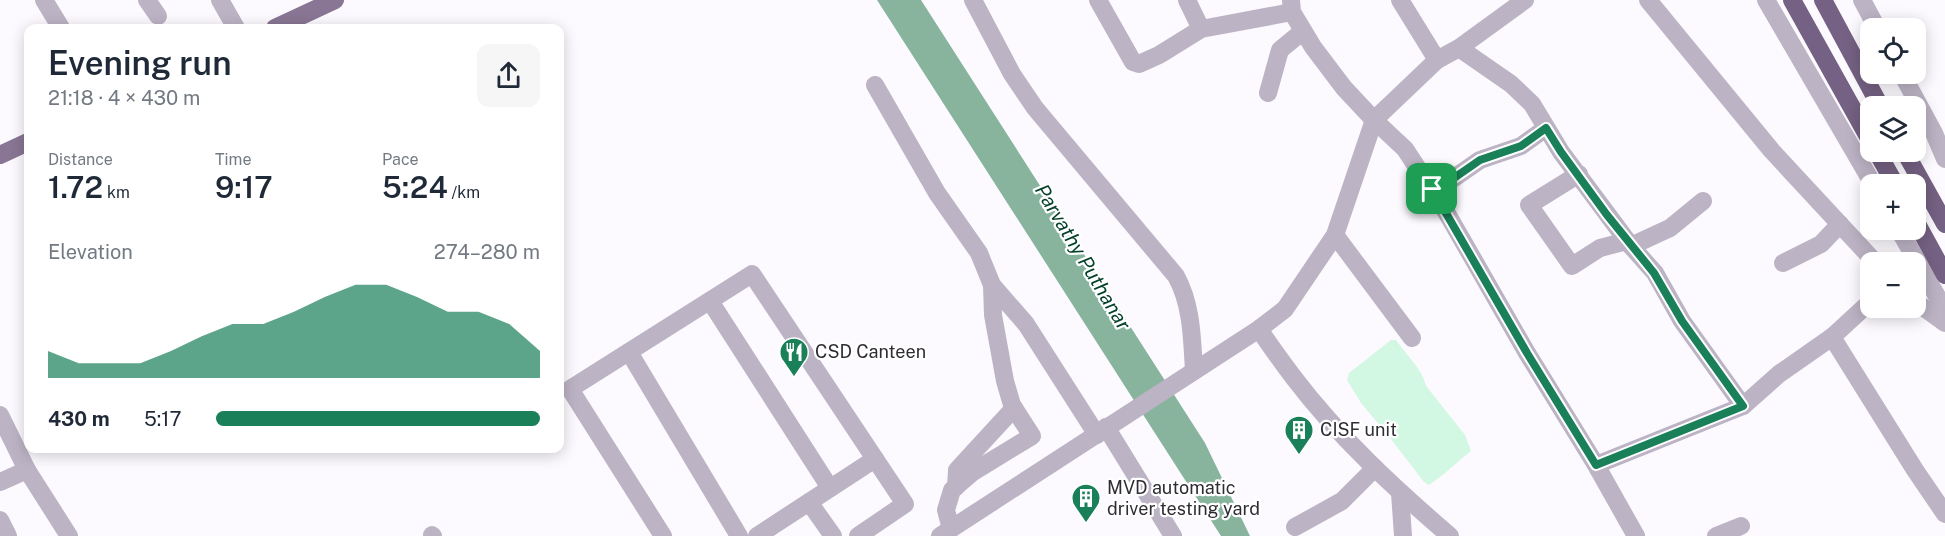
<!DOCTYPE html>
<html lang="en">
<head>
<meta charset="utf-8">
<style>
  body { margin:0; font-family:"Public Sans",sans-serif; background:#f6f6f7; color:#1f2937; height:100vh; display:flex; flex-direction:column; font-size:22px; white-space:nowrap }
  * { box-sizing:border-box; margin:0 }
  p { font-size:20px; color:#747a83 }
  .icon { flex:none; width:33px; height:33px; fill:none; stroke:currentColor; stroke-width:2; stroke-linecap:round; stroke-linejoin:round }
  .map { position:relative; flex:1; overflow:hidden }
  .drawer { position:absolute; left:24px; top:24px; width:540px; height:429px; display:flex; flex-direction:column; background:#fff; border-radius:12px; box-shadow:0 3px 15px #0003 }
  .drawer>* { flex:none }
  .tools { position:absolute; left:1860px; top:18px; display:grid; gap:12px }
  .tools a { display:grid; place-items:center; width:66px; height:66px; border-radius:12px; background:#fff; box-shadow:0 3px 15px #0003; font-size:30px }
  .pin { position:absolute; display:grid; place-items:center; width:51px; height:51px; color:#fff; margin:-26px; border-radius:12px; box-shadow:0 3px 9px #0006 }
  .round { display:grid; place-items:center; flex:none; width:63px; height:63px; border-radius:12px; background:#f6f6f7 }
  .overview { display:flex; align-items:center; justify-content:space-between; height:102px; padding:0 24px }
  h1 { font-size:33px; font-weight:600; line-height:45px }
  .figures { display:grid; grid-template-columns:repeat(3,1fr); gap:9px; height:102px; padding:6px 24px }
  .figures div { display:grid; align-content:center }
  .figures b { font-size:30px; font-weight:600 }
  .figures small { font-size:16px; font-weight:400 }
  .figures p { font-size:16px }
  .chart { height:168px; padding:12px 24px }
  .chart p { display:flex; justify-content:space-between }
  .chart svg { width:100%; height:108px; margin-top:6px; fill:#1a8059; opacity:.7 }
  ul { padding:0 24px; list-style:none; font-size:20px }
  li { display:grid; grid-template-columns:96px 72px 1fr; align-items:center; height:45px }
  li i { height:15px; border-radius:8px; background:#1a8059 }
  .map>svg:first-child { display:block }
  .green { fill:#d2f7e3 }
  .water { fill:#88b49e }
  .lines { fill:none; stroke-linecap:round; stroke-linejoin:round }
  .minor { stroke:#bcb3c4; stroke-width:18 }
  .major { stroke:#887694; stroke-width:18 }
  .highway { stroke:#756183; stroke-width:18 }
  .route-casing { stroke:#fff; stroke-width:12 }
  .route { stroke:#1a8059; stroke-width:8 }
  .labels { text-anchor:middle; stroke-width:4.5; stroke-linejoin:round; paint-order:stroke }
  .poi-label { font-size:18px; fill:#302c33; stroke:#fff; text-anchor:start }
  .water-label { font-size:20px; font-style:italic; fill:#04412b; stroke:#fff }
</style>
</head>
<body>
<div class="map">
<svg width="1945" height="536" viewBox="0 0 1945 536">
  <rect width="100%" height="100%" fill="#fcfafe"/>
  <path class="green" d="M 1391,340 L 1396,340 C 1406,355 1422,368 1426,386 L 1465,435 L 1471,451 C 1457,462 1444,475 1429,485 L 1424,482 L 1388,435 L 1361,403 L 1347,380 L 1349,373 Z"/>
  <polygon class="water" points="877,0 921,0 1205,443 1250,536 1221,536"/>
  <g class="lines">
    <g class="minor">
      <polyline points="44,0 61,28"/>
      <polyline points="147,0 158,16"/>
      <polyline points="220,0 236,28"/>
      <path d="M 973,0 L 1012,74 L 1035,108 L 1176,276 C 1192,305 1192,339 1194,371"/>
      <polyline points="1098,0 1133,62 1139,64 1159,55 1201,29 1292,12"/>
      <polyline points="1187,0 1201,29"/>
      <polyline points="1291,0 1292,12 1313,47 1344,88 1374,120 1405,149 1445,210 1527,353 1596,465 1636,536"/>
      <polyline points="1400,0 1437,60"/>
      <polyline points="1648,0 1772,151 1875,262"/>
      <polyline points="1766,0 1873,184"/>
      <polyline points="1862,0 1877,28"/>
      <polyline points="1459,48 1511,84 1532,104 1561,152 1631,246 1655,273 1682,321 1743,406"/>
      <polyline points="1902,74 1934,133 1945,159"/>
      <polyline points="875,85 937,193 979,253 992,285 993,315 1005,381 1012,405 1032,436 973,472 952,490 946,510 951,529"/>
      <polyline points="1268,93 1280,50 1303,31"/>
      <polyline points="1579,174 1529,205 1572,266 1600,248 1627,241"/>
      <polyline points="1432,189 1454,178 1480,160 1521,146 1546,128"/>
      <polyline points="1899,230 1945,310"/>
      <polyline points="1335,235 1412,338"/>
      <polyline points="1631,246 1670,228 1703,201"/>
      <polyline points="1783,263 1821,244 1840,224"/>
      <polyline points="992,285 1026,324 1097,435"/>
      <polyline points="710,301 830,488"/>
      <polyline points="1916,302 1945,323"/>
      <path d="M 1259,329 C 1270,346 1282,362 1294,378 C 1339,437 1394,488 1450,536"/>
      <polyline points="1832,337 1915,470 1945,514"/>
      <polyline points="629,352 739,536"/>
      <polyline points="0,415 27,470 69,536"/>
      <polyline points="1106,427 1173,536"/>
      <polyline points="1596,465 1743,406 1779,374 1832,337 1870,302"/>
      <polyline points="0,482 27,470"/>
      <polyline points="956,487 957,470 1014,408"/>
      <polyline points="1400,493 1403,536"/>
      <polyline points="809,502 833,536"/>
      <polyline points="0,520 8,536"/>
      <polyline points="1295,527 1342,501 1375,468"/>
      <polyline points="432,535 433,536"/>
      <polyline points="663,536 570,389 752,274 905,504 858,536"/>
      <polyline points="757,536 875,459"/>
      <polyline points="940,536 1259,329 1285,309 1335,235 1374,120 1437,60 1459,48 1525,0"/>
      <polyline points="1716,536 1741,526"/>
    </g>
    <g class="major">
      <polyline points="275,28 335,0"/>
      <polyline points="0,155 28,142"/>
    </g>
    <g class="highway">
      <polyline points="1792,0 1870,140"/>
      <polyline points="1823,0 1880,106"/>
      <polyline points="1877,152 1895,184"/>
      <polyline points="1905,152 1945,224"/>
      <polyline points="1916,222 1945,275"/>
    </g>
  </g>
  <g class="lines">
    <g class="route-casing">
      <polygon id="route" points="1546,128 1561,152 1607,215 1654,273 1682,321 1743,406 1596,465 1527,353 1432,189 1454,178 1480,160 1521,146"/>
    </g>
    <use href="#route" class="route"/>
  </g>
  <defs>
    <g id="restaurant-pin" transform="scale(1.5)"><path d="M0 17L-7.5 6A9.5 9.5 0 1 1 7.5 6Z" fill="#1a8059" stroke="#fff"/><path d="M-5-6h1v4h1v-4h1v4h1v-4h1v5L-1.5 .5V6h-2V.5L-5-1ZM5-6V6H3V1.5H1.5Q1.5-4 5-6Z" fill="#fff"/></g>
    <g id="building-pin" transform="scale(1.5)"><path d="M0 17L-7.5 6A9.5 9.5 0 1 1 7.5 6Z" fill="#1a8059" stroke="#fff"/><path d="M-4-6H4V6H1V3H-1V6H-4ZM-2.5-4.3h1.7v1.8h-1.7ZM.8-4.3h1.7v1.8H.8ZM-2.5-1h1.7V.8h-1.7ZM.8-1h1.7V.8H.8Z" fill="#fff"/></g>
  </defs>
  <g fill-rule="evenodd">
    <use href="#restaurant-pin" x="794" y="352"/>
    <use href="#building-pin" x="1299" y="430"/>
    <use href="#building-pin" x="1086" y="498"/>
  </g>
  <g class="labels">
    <g class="poi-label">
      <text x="815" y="358">CSD Canteen</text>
      <text x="1320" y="436">CISF unit</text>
      <text x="1107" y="494">MVD automatic<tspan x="1107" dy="21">driver testing yard</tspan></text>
    </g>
    <g class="water-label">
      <text transform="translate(1083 257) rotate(59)" y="7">Parvathy Puthanar</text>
    </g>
  </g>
</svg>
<div class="tools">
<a><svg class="icon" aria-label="locate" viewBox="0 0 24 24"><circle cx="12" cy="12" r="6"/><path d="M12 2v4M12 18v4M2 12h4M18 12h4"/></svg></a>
<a><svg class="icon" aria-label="layers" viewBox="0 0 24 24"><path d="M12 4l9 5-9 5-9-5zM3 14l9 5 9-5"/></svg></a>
<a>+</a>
<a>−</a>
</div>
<div class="pin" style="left:1432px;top:189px;background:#1e9e55"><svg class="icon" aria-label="arrive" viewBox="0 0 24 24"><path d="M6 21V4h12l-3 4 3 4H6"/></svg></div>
<section class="drawer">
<div class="overview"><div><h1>Evening run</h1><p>21:18 · 4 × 430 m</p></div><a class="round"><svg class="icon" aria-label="share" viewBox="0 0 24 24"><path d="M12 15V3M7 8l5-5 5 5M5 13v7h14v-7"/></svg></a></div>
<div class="figures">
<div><p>Distance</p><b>1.72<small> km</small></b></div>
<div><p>Time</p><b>9:17</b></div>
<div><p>Pace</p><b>5:24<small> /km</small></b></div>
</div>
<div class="chart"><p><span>Elevation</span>274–280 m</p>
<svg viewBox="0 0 160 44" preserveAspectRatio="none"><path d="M0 44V33L10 38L20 38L30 38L40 33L50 27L60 22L70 22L80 17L90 11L100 6L110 6L120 11L130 17L140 17L150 22L160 33V44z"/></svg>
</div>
<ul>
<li><b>430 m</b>5:17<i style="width:100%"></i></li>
</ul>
</section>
</div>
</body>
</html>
